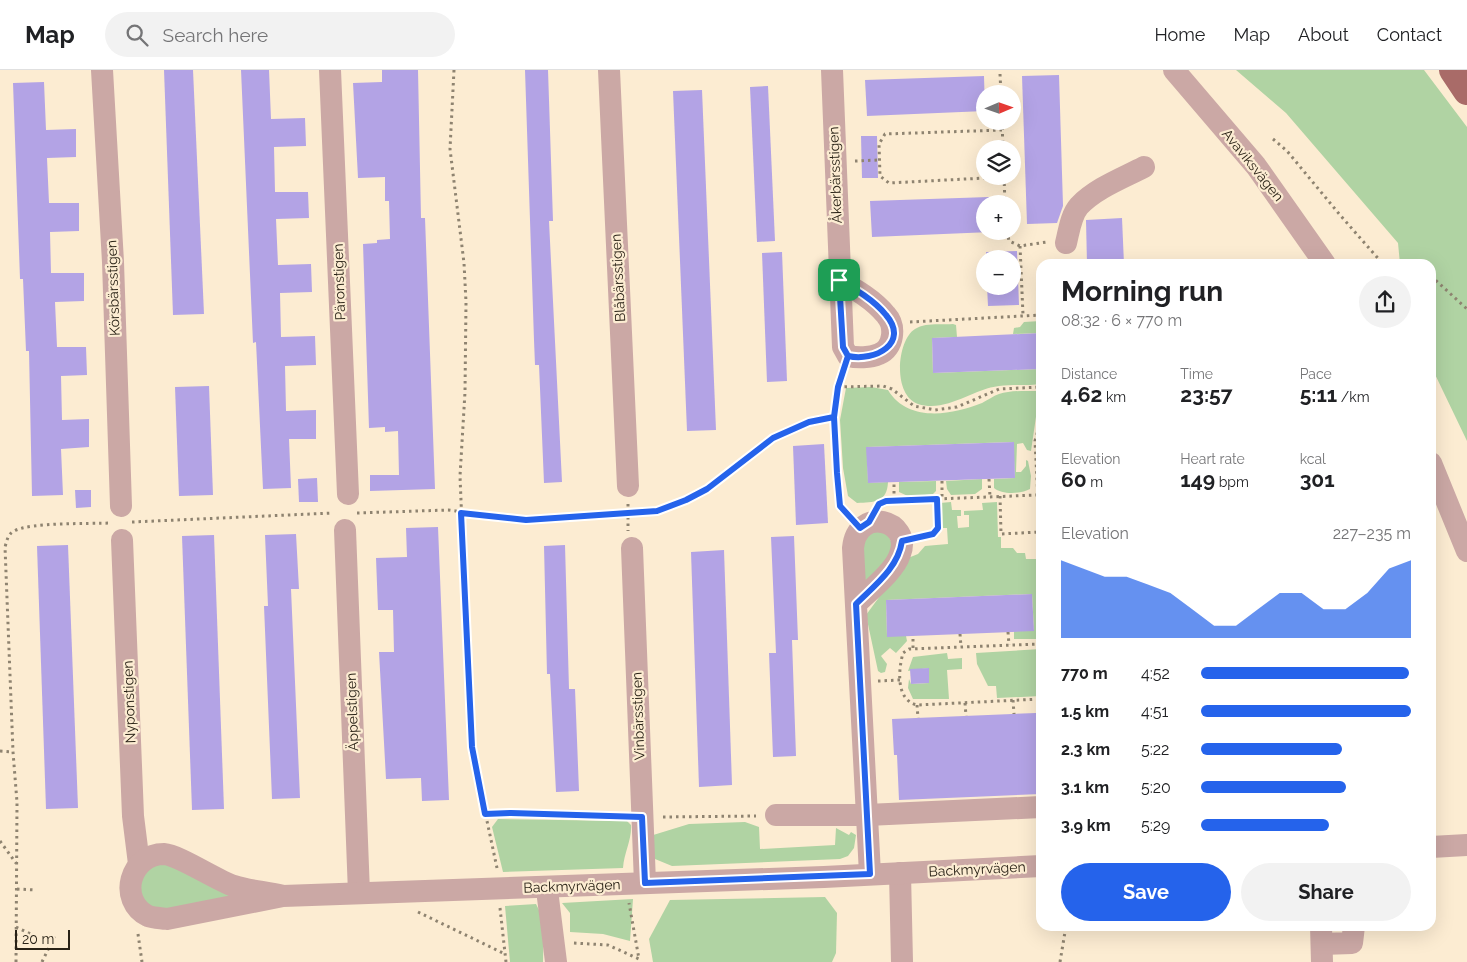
<!DOCTYPE html>
<html lang="en">
<head>
<meta charset="utf-8">
<style>
  body { margin:0; font-family:Raleway,sans-serif; background:#f2f2f2; color:#202124; height:100vh; display:flex; flex-direction:column; font-size:19px; white-space:nowrap }
  * { box-sizing:border-box; margin:0 }
  p { font-size:16px; color:#757577 }
  .icon { flex:none; width:28px; height:28px; fill:none; stroke:currentColor; stroke-width:2; stroke-linecap:round; stroke-linejoin:round }
  .map { position:relative; flex:1; overflow:hidden }
  .drawer { position:absolute; left:1036px; top:189px; width:400px; height:672px; display:flex; flex-direction:column; background:#fff; border-radius:15px; box-shadow:0 5px 20px #0002 }
  .drawer>* { flex:none }
  .needle { width:32px; rotate:88deg }
  .buttons { position:absolute; left:976px; top:15px; display:grid; gap:10px }
  .buttons a { display:grid; place-items:center; width:45px; height:45px; border-radius:50%; background:#fff; box-shadow:0 5px 20px #0002; font-size:25px }
  .scale { position:absolute; left:15px; bottom:12px; width:55px; box-sizing:border-box; padding-left:5px; border:2px solid #292216; border-top:0; font-size:14px; line-height:18px; white-space:nowrap; color:#292216; -webkit-text-stroke:4px #fcecd2; paint-order:stroke }
  .pin { position:absolute; display:grid; place-items:center; width:42px; height:42px; color:#fff; margin:-21px; border-radius:10px; box-shadow:0 2px 8px #0006 }
  .round { display:grid; place-items:center; flex:none; width:52px; height:52px; border-radius:26px; background:#f2f2f2 }
  .summary { display:flex; align-items:center; justify-content:space-between; height:85px; padding:0 25px }
  h1 { font-size:28px; font-weight:700; line-height:38px }
  .metrics { display:grid; grid-template-columns:repeat(3,1fr); gap:8px; height:85px; padding:5px 25px }
  .metrics div { display:grid; align-content:center }
  .metrics b { font-size:21px; font-weight:700 }
  .metrics small { font-size:14px; font-weight:400 }
  .metrics p { font-size:14px }
  .chart { height:140px; padding:10px 25px }
  .chart p { display:flex; justify-content:space-between }
  .chart svg { width:100%; height:90px; margin-top:5px; fill:#2563eb; opacity:.7 }
  .primary-button { display:flex; gap:10px; margin-top:auto; padding:10px 25px }
  .primary-button a { flex:1; height:58px; border-radius:30px; background:#2563eb; color:#fff; font-size:20px; font-weight:700; line-height:58px; text-align:center }
  .primary-button a+a { background:#f2f2f2; color:#202124 }
  ul { padding:0 25px; list-style:none; font-size:16px }
  li { display:grid; grid-template-columns:80px 60px 1fr; align-items:center; height:38px }
  li i { height:12px; border-radius:6px; background:#2563eb }
  header { display:flex; align-items:center; gap:30px; box-sizing:border-box; height:70px; padding:0 25px; background:#fff; border-bottom:1px solid #e0e0e0 }
  header strong { font-size:24px }
  nav { display:flex; gap:28px; margin-inline-start:auto; font-size:18px }
  .search { width:350px; height:45px; background:#f2f2f2; display:flex; align-items:center; gap:12px; box-sizing:border-box; padding:0 18px; border-radius:28px; color:#757577; font-size:19px }
  .map>svg:first-child { display:block }
  .green { fill:#b0d3a3 }
  .building { fill:#b3a3e5 }
  .lines { fill:none; stroke-linecap:round; stroke-linejoin:round }
  .path { stroke:#8e8370; stroke-width:3; stroke-dasharray:2.5 4; stroke-linecap:butt }
  .minor { stroke:#cba8a5; stroke-width:22 }
  .major { stroke:#a96b68; stroke-width:28 }
  .route-casing { stroke:#fff; stroke-width:10 }
  .route { stroke:#2563eb; stroke-width:6 }
  .labels { text-anchor:middle; stroke-width:4.5; stroke-linejoin:round; paint-order:stroke }
  .street-label { font-size:14px; fill:#292216; stroke:#fcecd2 }
</style>
</head>
<body>
<header>
<strong>Map</strong>
<div class="search"><svg class="icon" aria-label="search" viewBox="0 0 24 24"><circle cx="10" cy="10" r="6"/><path d="M15 15l6 6"/></svg>Search here</div>
<nav><a>Home</a><a>Map</a><a>About</a><a>Contact</a></nav>
</header>
<div class="map">
<svg width="1467" height="892" viewBox="0 0 1467 892">
  <rect width="100%" height="100%" fill="#fcecd2"/>
  <g class="green">
    <polygon points="1236,0 1424,0 1467,57 1467,371 1431,296 1431,194 1400,194 1398,173 1286,43"/>
    <polygon points="1041,251 1041,263 1013,264 1014,258 1020,257 1024,252"/>
    <path d="M 953,254 L 956,255 L 957,267 L 932,268 L 933,303 L 1041,299 L 1041,314 C 1027,316 1013,314 999,316 C 972,319 947,343 918,334 C 892,325 897,270 915,259 C 925,252 942,255 953,254 Z"/>
    <path d="M 871,317 L 888,320 C 908,353 952,345 982,333 C 988,330 993,326 999,324 C 1011,320 1028,321 1041,321 L 1041,339 L 1037,340 L 1031,381 L 1027,380 L 1023,373 L 1017,374 L 1016,402 L 1021,402 L 1026,396 L 1026,390 L 1028,391 L 1031,406 L 1030,419 C 1021,424 1002,425 994,418 L 994,409 L 1015,408 L 1013,372 L 867,377 L 868,413 L 888,412 C 887,433 874,432 857,433 L 848,426 L 843,398 L 840,350 L 846,318 Z"/>
    <polygon points="982,409 982,419 975,424 951,425 947,419 946,411"/>
    <polygon points="936,411 936,421 933,424 910,427 899,422 899,412"/>
    <polygon points="951,432 952,440 961,440 961,446 957,446 958,458 969,457 969,445 964,445 964,441 983,440 982,433 997,432 998,467 1001,467 1001,478 1013,478 1017,483 1025,483 1026,489 1036,489 1041,505 1041,569 1014,569 1014,561 1034,560 1032,524 886,530 887,566 906,566 907,571 896,583 890,578 881,586 887,594 885,602 881,603 878,601 866,545 908,488 918,484 925,476 948,474 947,458 941,458 940,433"/>
    <polygon points="886,460 895,480 864,514 864,467 870,461"/>
    <polygon points="1041,579 1041,626 997,628 996,616 988,616 977,594 976,583"/>
    <polygon points="947,583 948,589 962,588 962,599 947,600 949,629 913,629 908,618 909,609 911,614 929,613 928,598 908,601 913,587"/>
    <path d="M 498,749 L 627,751 L 631,755 C 632,769 624,783 623,798 L 503,802 L 492,757 Z"/>
    <polygon points="745,752 759,757 760,779 835,775 836,758 849,765 851,762 856,765 854,778 848,786 840,789 672,796 655,789 650,766 689,754"/>
    <polygon points="168,784 279,826 167,850 133,831 141,791"/>
    <polygon points="825,827 837,843 836,883 832,892 653,892 649,869 670,830"/>
    <polygon points="633,829 630,871 603,864 570,862 570,843 562,833"/>
    <polygon points="536,834 544,850 543,892 510,892 505,836"/>
  </g>
  <g class="building">
    <polygon points="164,0 193,0 204,244 173,245"/>
    <polygon points="241,0 269,0 271,49 305,48 306,76 274,77 275,122 308,122 309,148 276,149 278,195 311,194 312,222 280,223 281,267 315,266 316,295 285,296 286,341 316,340 316,369 289,369 291,418 263,419 256,272 253,273"/>
    <polygon points="382,0 418,0 421,148 425,148 435,419 370,421 370,405 399,405 398,361 385,362 385,357 369,358 363,174 377,173 377,170 390,169 389,131 385,131 385,107 358,108 353,13 382,12"/>
    <polygon points="525,0 548,0 553,151 549,151 562,412 544,413 539,295 535,295 534,270"/>
    <polygon points="1059,5 1063,136 1057,153 1027,154 1022,6"/>
    <polygon points="984,6 985,41 867,46 865,10"/>
    <polygon points="44,12 46,60 76,59 76,87 47,88 49,133 79,133 79,161 50,162 51,203 84,203 84,231 55,232 57,277 86,277 87,305 61,306 62,350 89,349 89,377 61,379 63,425 32,426 29,281 26,281 23,209 20,209 13,13"/>
    <polygon points="768,16 775,171 757,172 750,17"/>
    <polygon points="702,20 716,360 687,361 673,21"/>
    <polygon points="861,66 877,66 878,108 862,108"/>
    <polygon points="989,127 990,134 985,134 985,161 991,162 872,167 870,131"/>
    <polygon points="1122,148 1124,194 1087,194 1086,150"/>
    <polygon points="1017,181 1019,235 988,236 987,216 1012,216 1012,189 986,189 986,182"/>
    <polygon points="782,182 787,311 767,312 762,183"/>
    <polygon points="1041,263 1041,299 933,303 932,268"/>
    <polygon points="209,316 213,425 179,426 175,317"/>
    <polygon points="1014,372 1015,408 868,413 866,377"/>
    <polygon points="824,374 828,453 796,455 793,376"/>
    <polygon points="317,408 318,432 299,432 298,409"/>
    <polygon points="75,420 91,420 91,437 76,438"/>
    <polygon points="438,457 449,730 422,731 421,708 386,709 379,582 394,582 393,540 378,540 376,488 407,487 406,458"/>
    <polygon points="296,464 299,519 291,519 300,728 272,729 264,536 268,536 265,465"/>
    <polygon points="214,465 224,739 192,740 182,466"/>
    <polygon points="794,466 798,570 792,570 796,686 773,687 769,583 776,583 771,467"/>
    <polygon points="68,475 78,738 46,739 37,476"/>
    <polygon points="565,475 569,619 575,619 579,721 556,722 550,604 547,604 544,476"/>
    <polygon points="724,480 732,715 699,717 691,482"/>
    <polygon points="1032,524 1034,561 887,567 886,530"/>
    <polygon points="929,598 929,613 911,614 910,599"/>
    <polygon points="1036,643 1041,724 899,730 897,685 894,685 892,649"/>
  </g>
  <g class="lines">
    <g class="path">
      <polyline points="454,0 450,79 464,193 466,232 465,322 460,406 469,625 474,690 497,798"/>
      <polyline points="1000,4 1001,24"/>
      <polyline points="1002,51 1003,79"/>
      <polyline points="1002,60 885,64 879,74 880,106 889,113 1004,107"/>
      <polyline points="1273,69 1287,81 1340,145 1383,194"/>
      <polyline points="855,91 879,90"/>
      <polyline points="1004,107 1005,134"/>
      <polyline points="1007,161 1009,171 1020,176 1047,172"/>
      <polyline points="1020,176 1023,245"/>
      <polyline points="1383,192 1396,194"/>
      <polyline points="1431,206 1467,239"/>
      <polyline points="910,252 1041,245"/>
      <polyline points="842,305 834,347 840,436 847,445"/>
      <polyline points="838,317 883,316 892,319 914,336 935,340 957,337 999,319 1041,317"/>
      <polyline points="1041,350 1035,371 1041,485"/>
      <polyline points="989,409 990,427"/>
      <polyline points="942,411 942,428"/>
      <polyline points="1000,426 1001,464 1040,462"/>
      <polyline points="894,430 894,412"/>
      <polyline points="886,431 1038,425"/>
      <polyline points="628,434 628,461"/>
      <polyline points="357,443 448,440 526,450 651,442 669,437 707,419 773,368 809,352 834,347"/>
      <polyline points="132,452 333,443"/>
      <polyline points="921,467 933,465 938,458 937,429"/>
      <polyline points="1008,562 1009,575"/>
      <polyline points="960,564 961,577"/>
      <path d="M 1041,574 L 909,579 L 903,583 C 898,601 896,630 917,635 L 1041,629"/>
      <polyline points="913,578 913,565"/>
      <polyline points="878,611 900,610"/>
      <polyline points="1013,630 1014,644"/>
      <polyline points="965,633 966,646"/>
      <polyline points="917,635 918,648"/>
      <polyline points="0,681 13,682"/>
      <polyline points="485,744 624,747"/>
      <polyline points="663,747 756,746"/>
      <polyline points="0,771 16,793"/>
      <polyline points="17,819 35,820"/>
      <polyline points="500,838 506,892"/>
      <polyline points="418,842 505,884"/>
      <polyline points="16,857 35,866"/>
      <polyline points="138,864 142,892"/>
      <polyline points="574,873 608,875 639,889 629,833"/>
      <path d="M 16,892 L 17,732 L 13,682 L 5,477 C 7,470 8,464 14,461 C 31,452 89,454 111,453"/>
      <polyline points="42,892 55,865"/>
      <polyline points="1060,892 1066,856"/>
    </g>
    <g class="minor">
      <polyline points="102,0 113,192 121,436"/>
      <polyline points="330,0 348,424"/>
      <polyline points="609,0 628,416"/>
      <path d="M 832,0 L 843,277 L 848,286 C 857,288 870,288 879,284 C 894,278 896,256 886,245 C 874,230 855,219 839,210"/>
      <polyline points="1174,0 1256,96 1325,194"/>
      <path d="M 1066,173 C 1069,161 1071,145 1079,136 C 1096,118 1123,108 1144,97"/>
      <polyline points="1431,393 1467,481"/>
      <polyline points="345,460 359,823"/>
      <polyline points="122,470 133,746 139,794"/>
      <polyline points="632,478 645,813"/>
      <path d="M 856,534 C 869,521 895,501 900,484 C 913,450 857,435 853,478 L 870,804"/>
      <polyline points="776,745 867,745 1041,737"/>
      <polyline points="1431,777 1467,775"/>
      <polyline points="900,803 902,892"/>
      <path d="M 283,826 C 267,822 249,821 234,816 C 216,810 179,785 164,784 C 130,784 117,830 148,846 C 154,848 161,848 167,849 L 283,826 L 824,807 L 1041,796"/>
      <polyline points="548,828 556,892"/>
      <polyline points="1321,856 1322,892"/>
      <polyline points="1322,874 1352,873 1354,856"/>
    </g>
    <polyline class="major" points="1453,0 1467,21"/>
  </g>
  <g class="lines">
    <g class="route-casing">
      <path id="route" d="M 839,210 L 843,277 L 848,286 L 838,317 L 834,347 L 809,352 L 773,368 L 707,419 L 686,430 L 657,441 L 526,450 L 461,443 L 472,677 L 485,744 L 511,743 L 642,747 L 645,813 L 870,804 L 856,534 C 875,515 898,498 902,471 L 933,464 L 938,458 L 937,429 L 886,431 L 879,434 L 869,452 L 860,458 L 840,436 L 837,403 L 834,347 L 838,317 L 848,286 C 875,292 910,273 886,245 C 874,230 855,219 839,210"/>
    </g>
    <use href="#route" class="route"/>
  </g>
  <g class="labels">
    <g class="street-label">
      <text transform="translate(1253 95) rotate(51)" y="5">Avaviksvägen</text>
      <text transform="translate(835 105) rotate(-92)" y="5">Åkerbärsstigen</text>
      <text transform="translate(618 208) rotate(-93)" y="5">Blåbärsstigen</text>
      <text transform="translate(339 212) rotate(-92)" y="5">Päronstigen</text>
      <text transform="translate(113 218) rotate(-92)" y="5">Körsbärsstigen</text>
      <text transform="translate(129 632) rotate(-92)" y="5">Nyponstigen</text>
      <text transform="translate(352 642) rotate(-92)" y="5">Äppelstigen</text>
      <text transform="translate(638 646) rotate(-92)" y="5">Vinbärsstigen</text>
      <text transform="translate(977 799) rotate(-3)" y="5">Backmyrvägen</text>
      <text transform="translate(572 816) rotate(-2)" y="5">Backmyrvägen</text>
    </g>
  </g>
</svg>
<div class="buttons">
<a><svg class="needle" viewBox="-14 -14 28 28"><path d="M0-13l5 13h-10z" fill="#e53935"/><path d="M0 13l5-13h-10z" fill="#757577"/></svg></a>
<a><svg class="icon" aria-label="layers" viewBox="0 0 24 24"><path d="M12 4l9 5-9 5-9-5zM3 14l9 5 9-5"/></svg></a>
<a>+</a>
<a>−</a>
</div>
<div class="scale">20 m</div>
<div class="pin" style="left:839px;top:210px;background:#1e9e55"><svg class="icon" aria-label="arrive" viewBox="0 0 24 24"><path d="M6 21V4h12l-3 4 3 4H6"/></svg></div>
<section class="drawer">
<div class="summary"><div><h1>Morning run</h1><p>08:32 · 6 × 770 m</p></div><a class="round"><svg class="icon" aria-label="share" viewBox="0 0 24 24"><path d="M12 15V3M7 8l5-5 5 5M5 13v7h14v-7"/></svg></a></div>
<div class="metrics">
<div><p>Distance</p><b>4.62<small> km</small></b></div>
<div><p>Time</p><b>23:57</b></div>
<div><p>Pace</p><b>5:11<small> /km</small></b></div>
</div>
<div class="metrics">
<div><p>Elevation</p><b>60<small> m</small></b></div>
<div><p>Heart rate</p><b>149<small> bpm</small></b></div>
<div><p>kcal</p><b>301</b></div>
</div>
<div class="chart"><p><span>Elevation</span>227–235 m</p>
<svg viewBox="0 0 160 44" preserveAspectRatio="none"><path d="M0 44V6L10 10L20 14L30 14L40 18L50 22L60 30L70 38L80 38L90 30L100 22L110 22L120 30L130 30L140 22L150 10L160 6V44z"/></svg>
</div>
<ul>
<li><b>770 m</b>4:52<i style="width:99%"></i></li>
<li><b>1.5 km</b>4:51<i style="width:100%"></i></li>
<li><b>2.3 km</b>5:22<i style="width:67%"></i></li>
<li><b>3.1 km</b>5:20<i style="width:69%"></i></li>
<li><b>3.9 km</b>5:29<i style="width:61%"></i></li>
</ul>
<div class="primary-button"><a>Save</a><a>Share</a></div>
</section>
</div>
</body>
</html>
